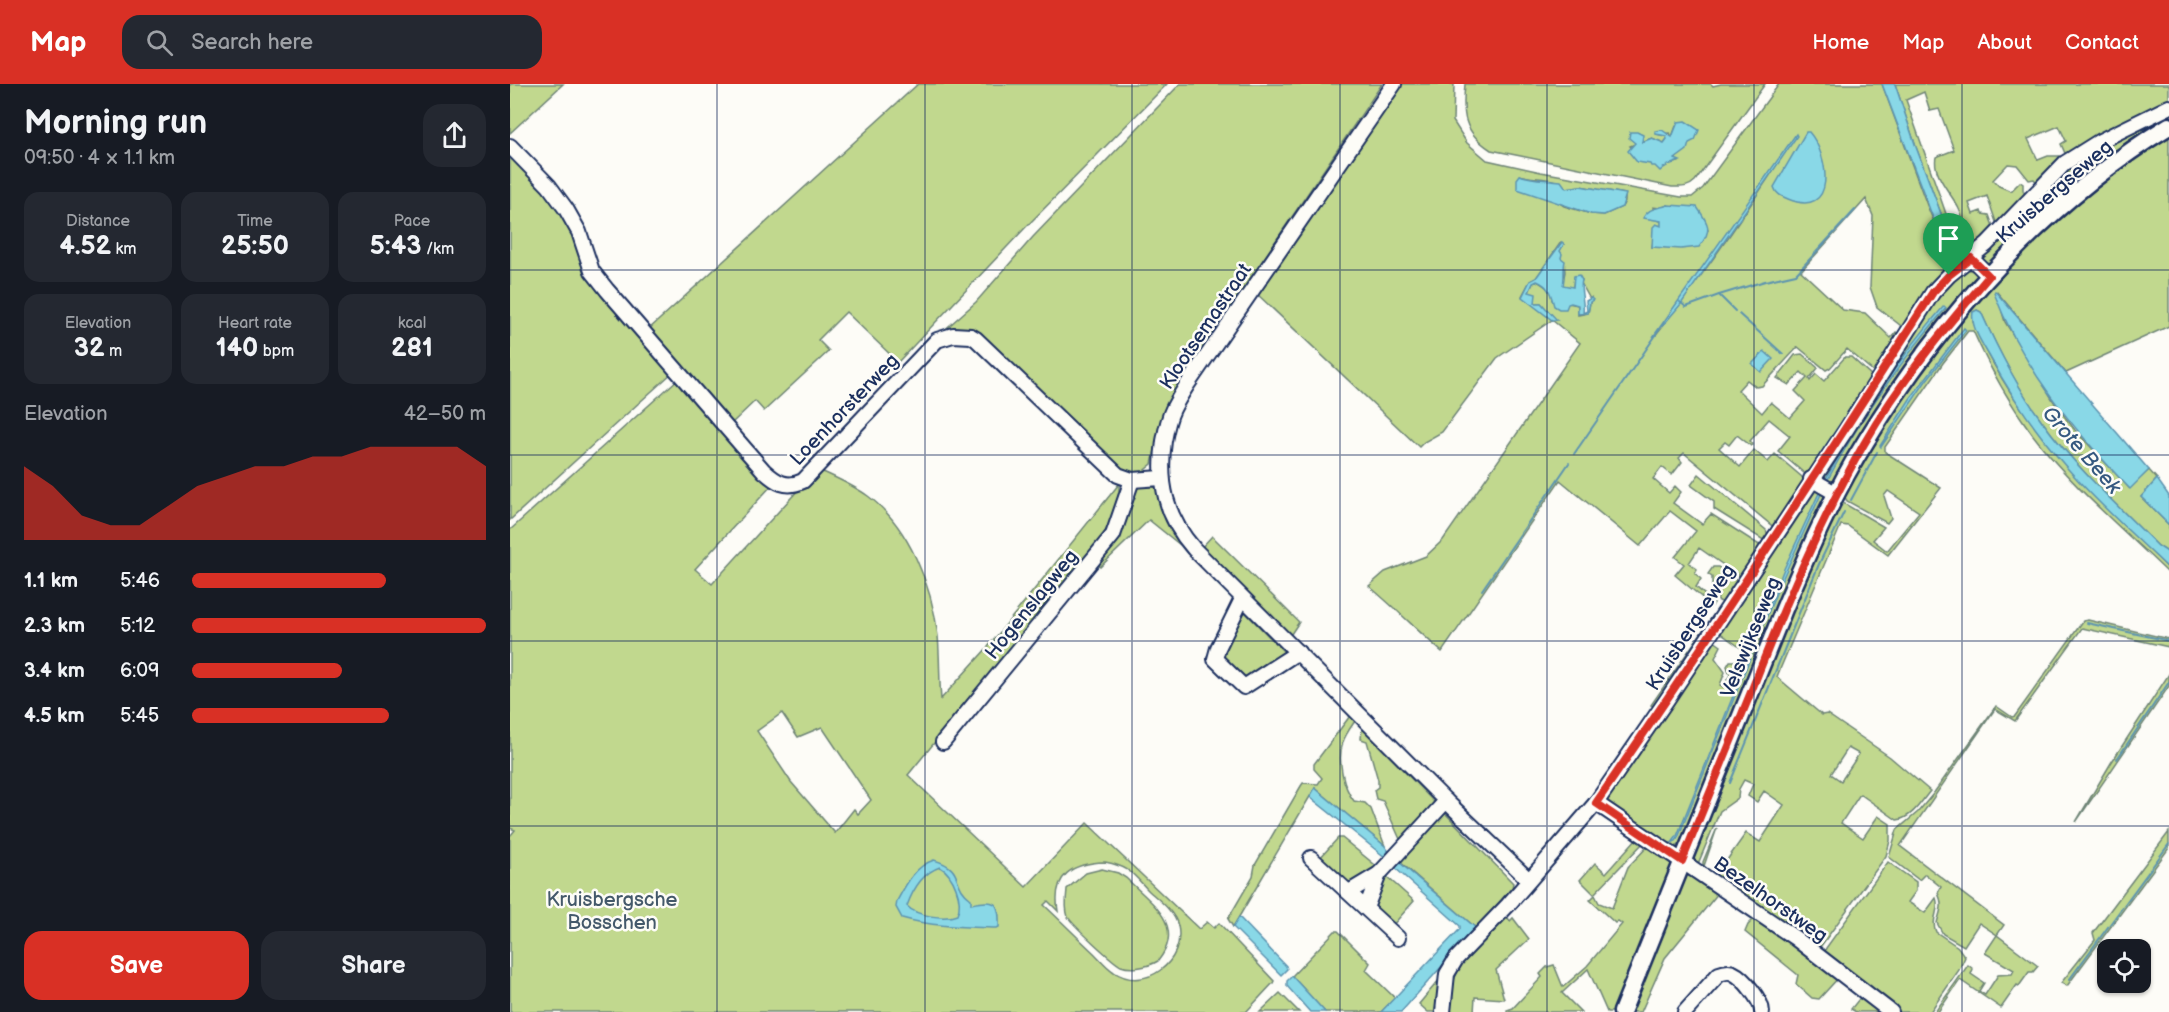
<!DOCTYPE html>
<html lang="en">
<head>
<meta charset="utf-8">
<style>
  body { margin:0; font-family:"Balsamiq Sans",sans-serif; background:#242831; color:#f1f3f6; height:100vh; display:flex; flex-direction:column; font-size:22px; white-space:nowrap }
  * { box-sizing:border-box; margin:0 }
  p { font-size:20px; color:#9ea1a6 }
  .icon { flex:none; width:33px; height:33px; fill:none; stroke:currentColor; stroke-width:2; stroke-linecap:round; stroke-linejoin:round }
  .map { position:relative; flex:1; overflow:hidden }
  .details { display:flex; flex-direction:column; background:#171b24; width:510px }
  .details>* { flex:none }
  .controls { position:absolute; left:1587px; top:855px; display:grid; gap:12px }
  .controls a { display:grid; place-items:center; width:54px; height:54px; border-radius:12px; background:#171b24; box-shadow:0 2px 4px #0004; font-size:30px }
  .pin { position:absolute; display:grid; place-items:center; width:51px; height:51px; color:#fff; margin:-62px -26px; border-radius:50% 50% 50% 0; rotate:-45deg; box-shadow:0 0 6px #0007 }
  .pin .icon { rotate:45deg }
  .round { display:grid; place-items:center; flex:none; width:63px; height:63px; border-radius:18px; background:#242831 }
  .overview { display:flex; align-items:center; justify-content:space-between; height:102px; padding:0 24px }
  h1 { font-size:33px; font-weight:700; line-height:45px }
  .stats { display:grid; grid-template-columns:repeat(3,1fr); gap:9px; height:102px; padding:6px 24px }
  .stats div { display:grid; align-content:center; border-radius:15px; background:#242831; text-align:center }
  .stats b { font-size:26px; font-weight:700 }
  .stats small { font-size:16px; font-weight:400 }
  .stats p { font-size:16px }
  .chart { height:168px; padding:12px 24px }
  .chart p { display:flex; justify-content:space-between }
  .chart svg { width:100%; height:108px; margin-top:6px; fill:#d93025; opacity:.7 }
  .action { display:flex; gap:12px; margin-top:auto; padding:12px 24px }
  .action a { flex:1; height:69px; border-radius:18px; background:#d93025; color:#fff; font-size:24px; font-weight:700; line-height:69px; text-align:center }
  .action a+a { background:#242831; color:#f1f3f6 }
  ul { padding:0 24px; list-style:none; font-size:20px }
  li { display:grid; grid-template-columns:96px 72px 1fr; align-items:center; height:45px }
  li i { height:15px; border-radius:8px; background:#d93025 }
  header { display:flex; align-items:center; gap:36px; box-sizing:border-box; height:84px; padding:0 30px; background:#d93025; color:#fff }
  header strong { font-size:28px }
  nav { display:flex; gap:33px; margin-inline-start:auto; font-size:21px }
  .search { width:420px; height:54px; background:#242831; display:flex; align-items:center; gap:15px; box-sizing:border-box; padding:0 21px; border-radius:18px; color:#9ea1a6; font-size:22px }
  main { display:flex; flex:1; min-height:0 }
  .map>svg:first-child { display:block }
  .green { fill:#c1d88e; stroke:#6e8476; stroke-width:1.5; fill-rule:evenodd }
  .water { fill:#89d8e7; stroke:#5d94b0; stroke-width:1.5; fill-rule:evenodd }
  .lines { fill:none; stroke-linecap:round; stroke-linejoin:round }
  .stream { stroke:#5d94b0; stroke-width:2 }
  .minor-casing { stroke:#1b2f5e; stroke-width:18 }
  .major-casing { stroke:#1b2f5e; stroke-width:21 }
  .minor { stroke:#fdfcf7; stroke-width:14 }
  .major { stroke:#fdfcf7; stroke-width:16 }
  .route-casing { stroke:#fff; stroke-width:12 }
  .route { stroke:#d93025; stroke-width:8 }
  .grid { fill:none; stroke:#1b2f5e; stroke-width:1.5; stroke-opacity:0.55 }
  .labels { text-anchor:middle; stroke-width:5; stroke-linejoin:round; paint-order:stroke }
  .street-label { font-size:20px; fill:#1b2f5e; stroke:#fdfcf7 }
  .park-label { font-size:20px; fill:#44596a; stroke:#fdfcf7 }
  .water-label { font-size:21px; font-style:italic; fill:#365980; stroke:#fdfcf7 }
</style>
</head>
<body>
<header>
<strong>Map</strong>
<div class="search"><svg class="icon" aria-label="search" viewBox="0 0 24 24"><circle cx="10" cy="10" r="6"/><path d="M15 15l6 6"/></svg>Search here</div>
<nav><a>Home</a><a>Map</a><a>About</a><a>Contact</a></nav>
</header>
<main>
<section class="details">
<div class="overview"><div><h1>Morning run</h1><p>09:50 · 4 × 1.1 km</p></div><a class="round"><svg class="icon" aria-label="share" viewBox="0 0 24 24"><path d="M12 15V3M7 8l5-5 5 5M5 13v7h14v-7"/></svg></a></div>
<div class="stats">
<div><p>Distance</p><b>4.52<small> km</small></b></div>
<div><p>Time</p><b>25:50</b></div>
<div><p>Pace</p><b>5:43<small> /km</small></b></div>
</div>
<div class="stats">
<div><p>Elevation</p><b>32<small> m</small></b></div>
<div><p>Heart rate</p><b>140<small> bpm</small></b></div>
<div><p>kcal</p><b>281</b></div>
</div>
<div class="chart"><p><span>Elevation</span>42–50 m</p>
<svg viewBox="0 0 160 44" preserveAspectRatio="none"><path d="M0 44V14L10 22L20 34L30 38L40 38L50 30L60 22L70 18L80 14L90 14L100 10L110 10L120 6L130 6L140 6L150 6L160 14V44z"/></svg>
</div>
<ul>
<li><b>1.1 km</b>5:46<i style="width:66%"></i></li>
<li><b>2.3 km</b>5:12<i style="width:100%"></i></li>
<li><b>3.4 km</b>6:09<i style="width:51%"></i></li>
<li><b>4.5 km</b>5:45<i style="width:67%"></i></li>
</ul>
<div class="action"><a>Save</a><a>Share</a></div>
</section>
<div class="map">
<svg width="1659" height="928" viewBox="0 0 1659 928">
  <rect width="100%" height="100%" fill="#fdfcf7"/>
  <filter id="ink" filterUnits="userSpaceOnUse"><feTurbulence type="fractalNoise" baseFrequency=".0167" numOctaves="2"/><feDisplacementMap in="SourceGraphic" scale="12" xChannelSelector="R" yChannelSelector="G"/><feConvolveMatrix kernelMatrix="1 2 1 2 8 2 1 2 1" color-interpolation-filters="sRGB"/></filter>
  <g filter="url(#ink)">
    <g class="green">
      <polygon points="0,0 53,0 0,49"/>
      <polygon points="408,0 657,0 515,144 388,278 336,228 308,256 319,267 254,327 245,317 221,340 139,245"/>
      <polygon points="670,0 872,0 662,310 650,344 642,380 631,389 613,389 476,257 431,249 466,218 523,153"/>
      <path d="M 889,0 L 944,0 L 943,37 L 957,59 L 977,76 L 1031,88 L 1171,113 L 1182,113 L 1193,104 L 1269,0 L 1372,0 L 1418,124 L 1441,177 L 1449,177 L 1447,172 L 1406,63 L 1385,0 L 1659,0 L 1659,20 L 1557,74 L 1551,60 L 1556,57 L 1549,42 L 1518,55 L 1528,76 L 1538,72 L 1550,72 L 1553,77 L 1529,101 L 1524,95 L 1519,96 L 1507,81 L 1498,80 L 1483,96 L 1489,102 L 1501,107 L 1510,98 L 1513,100 L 1513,107 L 1517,112 L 1487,141 L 1477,112 L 1459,119 L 1463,130 L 1471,127 L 1472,130 L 1479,131 L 1484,145 L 1462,164 L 1459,163 C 1454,151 1455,137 1449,125 C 1442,110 1422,91 1426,73 L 1444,66 L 1429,25 L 1420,27 L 1414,8 L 1396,16 L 1441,144 L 1438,146 L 1440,152 L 1444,151 L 1454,172 L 1395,245 L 1367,223 L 1360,203 L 1363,132 L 1356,115 L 1291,187 L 1333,226 L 1355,229 L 1381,254 L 1386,248 L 1390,255 L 1368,289 L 1364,288 L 1337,265 L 1320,284 L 1316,286 L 1288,263 L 1252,302 L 1246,303 L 1237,296 L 1228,306 L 1252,329 L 1261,318 L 1280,334 L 1295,317 L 1285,307 L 1297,294 L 1291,288 L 1279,301 L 1267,294 L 1285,271 L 1292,270 L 1308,284 L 1299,295 L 1300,297 L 1306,290 L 1314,297 L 1335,273 L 1341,273 L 1363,293 L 1302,391 L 1294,389 L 1268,367 L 1280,352 L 1259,335 L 1240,357 L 1243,360 L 1241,362 L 1227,351 L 1219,361 L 1215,358 L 1209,364 L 1230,383 L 1244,366 L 1258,378 L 1265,370 L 1292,393 L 1295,398 L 1266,445 L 1174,369 L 1169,374 L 1172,378 L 1162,391 L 1152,383 L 1143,395 L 1159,409 L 1165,402 L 1171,408 L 1163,419 L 1192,440 L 1201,430 L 1254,464 L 1232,494 L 1189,464 L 1179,479 L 1187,485 L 1185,489 L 1191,495 L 1186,503 L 1204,519 L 1202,522 L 1165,491 L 1174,480 L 1165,473 L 1186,447 L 1160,427 L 1130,462 L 1050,396 L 932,568 C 907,546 884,523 859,502 L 875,488 L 916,472 L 933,456 L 1070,259 L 1042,236 L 1046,236 L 1031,219 L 1025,219 L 1023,210 L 1019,208 L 1023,199 L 1027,197 C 1035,201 1042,207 1042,216 L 1068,221 L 1068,231 L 1078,229 L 1081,214 L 1080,215 L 1071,199 L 1072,196 L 1064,193 L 1063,203 L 1052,202 L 1055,188 L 1054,177 L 1050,174 L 1049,168 L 1054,160 L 1051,158 L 1026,194 L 1020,197 L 1012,212 L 1042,236 L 987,274 L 932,348 L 914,358 L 909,363 L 746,209 ZM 1286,51 C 1242,121 1195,189 1144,253 ZM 1010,91 C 1024,96 1047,92 1056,104 L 1070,102 L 1115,110 L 1115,117 L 1112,123 L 1094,131 L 1081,130 L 1054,122 ZM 1158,121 L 1198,146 L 1175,164 L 1142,163 L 1146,141 L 1152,142 L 1151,137 L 1143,135 L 1143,123 L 1150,124 Z"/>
      <path d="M 955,0 L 1201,0 L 1203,2 L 1211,0 L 1255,0 L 1185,97 C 1178,104 1172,103 1162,103 L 981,66 C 953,48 952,30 955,0 ZM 1166,42 L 1168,71 L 1165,76 L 1168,78 L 1156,80 L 1141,80 L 1120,62 L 1142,54 L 1154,59 L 1157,55 L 1156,52 L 1146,50 L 1160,49 L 1162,53 Z"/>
      <polygon points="1659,26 1659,36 1481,180 1474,177 1472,169 1561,78"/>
      <path d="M 1659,47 L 1659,242 L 1556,289 L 1486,207 L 1495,238 L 1546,321 L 1565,346 L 1619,404 L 1639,386 L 1647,395 L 1631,413 L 1659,441 L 1659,469 L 1648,462 C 1608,422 1565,383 1532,337 C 1507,304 1488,266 1471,228 L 1467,226 L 1463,228 L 1463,238 C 1506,340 1581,409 1659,485 L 1659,490 C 1613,445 1562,403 1523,351 C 1500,320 1479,283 1463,247 L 1458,247 L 1433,279 L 1375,363 L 1375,368 L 1431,404 L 1378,471 L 1338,442 L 1331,441 L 1268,590 L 1267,593 L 1312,631 L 1317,630 L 1380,673 L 1420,707 C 1411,718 1402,734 1387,736 L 1350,710 L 1331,739 L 1353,754 L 1368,732 L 1380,740 L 1380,757 L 1376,772 L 1311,862 L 1304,865 L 1193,785 L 1193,778 L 1207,744 L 1194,782 L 1205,793 L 1236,749 L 1250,758 L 1274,721 L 1254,707 L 1247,718 L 1238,712 L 1243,700 L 1234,696 L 1229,705 L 1228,714 L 1210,727 L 1188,780 L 1185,782 L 1181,775 L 1188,750 L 1327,419 L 1335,420 L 1374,443 L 1363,456 L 1377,467 L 1409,428 L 1378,407 L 1374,412 L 1381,434 L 1377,439 L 1337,417 L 1332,409 L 1370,344 L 1461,222 L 1534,146 L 1579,107 ZM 1338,664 L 1349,670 L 1331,697 L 1321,690 Z"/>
      <polygon points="0,69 10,78 54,130 70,164 163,288 0,436"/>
      <polygon points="1454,184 1466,188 1469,191 1323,405 1308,391 1417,221"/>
      <path d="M 168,295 L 262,401 L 185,485 L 202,500 L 291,403 L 309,386 C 326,394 343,401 358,412 C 399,442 422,502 428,552 C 430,573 429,594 431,615 L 478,563 L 609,400 C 610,418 601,438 592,453 L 398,691 L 516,803 L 577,739 L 689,845 L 697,838 L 704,844 L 709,839 L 764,897 L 763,899 L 736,928 L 0,928 L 0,752 L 5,746 L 0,744 L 0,446 ZM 272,629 L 288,653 L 312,643 L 361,716 L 348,730 L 344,725 L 325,749 L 281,698 L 247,647 ZM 595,778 C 620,783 622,789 639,807 C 649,816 665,828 668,842 C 676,877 635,909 604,888 C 596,883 590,875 584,869 C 567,853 551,837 534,821 L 538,817 L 548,827 C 542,791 562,779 595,778 Z"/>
      <polygon points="1189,390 1256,446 1258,451 1255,457 1204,425 1204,418 1181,401"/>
      <polygon points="640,401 650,407 665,450 675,465 639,436 590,483 586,477 622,407 628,402"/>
      <polygon points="1302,402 1321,410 1177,751 1166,763 1163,765 1095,721 1095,712 1199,559 1204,557 1211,562 1205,574 1215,588 1210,601 1213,603 1220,591 1217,582 1220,577 1229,577 1235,567 1209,548"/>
      <polygon points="702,452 789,538 779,553 691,464"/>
      <polygon points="1203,483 1208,483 1228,497 1214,519 1207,516 1208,514 1202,507 1202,493 1198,490"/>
      <polygon points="733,526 776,570 736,596 710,572"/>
      <polygon points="1207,526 1211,529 1146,624 1141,621"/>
      <path d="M 1578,536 L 1659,555 L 1659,563 L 1572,544 L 1505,637 L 1485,625 L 1390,762 L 1494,841 L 1487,851 L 1528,882 L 1523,888 L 1519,888 L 1509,902 L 1507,901 L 1491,924 L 1450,896 L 1428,928 L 1425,928 L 1458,881 L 1463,885 L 1461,890 L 1474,899 L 1469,907 L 1475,911 L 1488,891 L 1502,890 L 1504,886 L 1475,869 L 1487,851 L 1469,839 L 1454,862 L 1433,850 L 1427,839 C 1430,827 1434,822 1428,809 L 1431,803 L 1415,790 L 1409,796 L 1379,773 L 1387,746 L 1408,728 L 1423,710 L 1486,622 L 1502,633 L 1505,632 L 1573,537 Z"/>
      <polygon points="1659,590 1659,602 1566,738 1601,679"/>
      <path d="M 840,632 L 845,637 C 841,643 835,651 833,658 C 827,676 833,703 844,717 L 855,719 L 861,725 L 875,762 L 805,704 L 723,843 L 718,835 L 743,792 L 745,781 L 791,702 L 793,699 L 808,700 L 812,694 L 804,685 L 804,680 Z"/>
      <polygon points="852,644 929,723 893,762 873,717 866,715 864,706 868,703 868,696 857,657 851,655"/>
      <polygon points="934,728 1003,799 1002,804 966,844 889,777"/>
      <polygon points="1659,748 1659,764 1557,902 1551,899 1585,856 1583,849"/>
      <polygon points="828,754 832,754 870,785 840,806 809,775"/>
      <polygon points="1127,754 1133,759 1084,810 1070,796 1085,779 1096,789"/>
      <path d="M 1139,761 L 1163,778 C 1162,796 1150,809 1144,826 C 1140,835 1140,843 1138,853 C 1132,876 1117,905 1108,928 L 1097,928 L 1078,885 L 1052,909 L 1071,928 L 997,928 L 997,926 L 1003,924 L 1032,893 L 1030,890 L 1037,883 L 1044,881 L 1053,903 L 1077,882 L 1112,840 L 1108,837 L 1105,839 L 1080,816 L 1085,811 L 1089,819 L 1102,824 L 1118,783 Z"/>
      <path d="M 1378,778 L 1406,798 L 1406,807 L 1398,818 L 1415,829 L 1426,814 C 1431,826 1420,835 1426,848 L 1448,863 L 1455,873 L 1449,886 L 1420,928 L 1385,928 L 1314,870 L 1316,864 Z"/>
      <path d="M 592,785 L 608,789 L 616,794 C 640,818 677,841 648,877 C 638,883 621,886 611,882 C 604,879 562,840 558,833 C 555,825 556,814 557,805 L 576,789 Z"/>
      <polygon points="1175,791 1186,794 1209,808 1155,874 1131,928 1117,928"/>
      <polygon points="876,792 904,817 882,842 860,825"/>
      <polygon points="996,831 1000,837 1003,834 1019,855 986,886 994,915 965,913 964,928 939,928 941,904 950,881"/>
      <polygon points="1246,833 1330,892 1309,915 1302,914 1286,900 1288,891 1235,848 1238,841"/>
      <polygon points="825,847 828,847 860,879 856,886 885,914 871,928 815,928 782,892"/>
      <polygon points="929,896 931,896 929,928 918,928 909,920"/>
      <polygon points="770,909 789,928 750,928"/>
      <polygon points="1353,910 1376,928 1346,928 1341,925"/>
    </g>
    <g class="water">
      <polygon points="1372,0 1385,0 1406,63 1447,172 1449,177 1446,179 1438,173"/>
      <path d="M 1175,37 L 1189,46 L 1185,56 L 1179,59 L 1177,66 L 1165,75 L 1170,77 C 1162,80 1157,80 1150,87 L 1145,82 L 1141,82 L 1140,80 L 1127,78 L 1118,67 L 1125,59 L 1119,54 L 1120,48 L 1127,48 L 1133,51 L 1132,58 L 1142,54 L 1154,59 L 1157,55 L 1156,52 L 1146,50 L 1145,47 L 1152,46 L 1162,53 L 1168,38 Z"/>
      <path d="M 1296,48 L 1299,48 C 1320,72 1327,135 1278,115 C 1271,112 1266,110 1264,103 Z"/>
      <polygon points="1286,50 1287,52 1171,220 1143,253"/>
      <path d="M 1010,91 C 1021,96 1038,95 1051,97 L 1056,104 L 1070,102 L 1116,110 L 1112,123 L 1094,131 L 1081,130 L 1007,105 L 1007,95 Z"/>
      <path d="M 1158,121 L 1187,123 C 1199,140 1203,146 1189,163 L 1171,165 L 1142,163 L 1143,143 L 1146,140 L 1151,142 L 1151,137 L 1133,134 C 1139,123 1147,125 1158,121 Z"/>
      <path d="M 1052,158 L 1054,160 L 1050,167 L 1052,170 L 1051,174 L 1055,177 C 1053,185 1055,193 1053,201 L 1063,203 L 1064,192 L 1069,191 L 1072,196 C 1069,207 1075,217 1073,229 L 1077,227 L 1076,217 L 1081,214 L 1083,216 L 1080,218 L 1078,229 L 1068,230 L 1068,221 L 1061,219 L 1058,220 L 1056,225 L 1049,225 L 1044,222 C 1041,210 1039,202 1027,197 L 1023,199 L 1019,208 L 1026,210 L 1025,219 L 1031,219 L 1047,236 L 1042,236 L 1012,213 L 1020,197 L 1026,194 Z"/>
      <path d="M 1485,207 L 1639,386 L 1620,405 C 1564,346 1513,285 1484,209 Z"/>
      <path d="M 1434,222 L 1436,224 C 1390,278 1349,336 1316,399 L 1314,398 C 1349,335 1387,276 1434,222 Z"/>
      <path d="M 1467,226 L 1471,228 C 1488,266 1507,303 1532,337 C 1565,383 1608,422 1648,462 L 1659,469 L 1659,485 C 1625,452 1589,421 1558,385 C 1528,351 1502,313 1480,273 C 1473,261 1460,242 1463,228 Z"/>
      <polygon points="1454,244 1456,246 1416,297 1371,363 1370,362 1400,315"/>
      <polygon points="1254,267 1263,275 1251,288 1242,280"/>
      <polygon points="1647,395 1659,412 1659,441 1631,413"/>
      <polygon points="1309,409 1311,410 1267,507 1168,754 1166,757 1159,760 1155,759 1162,759 1167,752 1273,487"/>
      <polygon points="805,704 875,762 882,772 966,844 891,928 871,928 950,845 950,842 884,783 876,774 800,713"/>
      <path d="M 424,776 C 456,785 440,800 461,815 L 461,820 C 485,816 490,816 489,843 L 487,844 C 455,843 423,843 392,834 L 386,823 L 387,817 C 396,800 405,782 424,776 ZM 430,783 C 443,790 454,817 447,831 C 435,836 406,832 397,822 C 403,805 412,789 430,783 Z"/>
      <polygon points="729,833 776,882 777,885 771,891 723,843"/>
      <polygon points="782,892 815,928 800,928 777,902 777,897"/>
    </g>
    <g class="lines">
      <g class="stream">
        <polyline points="1209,211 1255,197 1286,190 1345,126"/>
        <polyline points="1170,218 1176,223 1209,211 1225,227"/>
        <polyline points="1229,230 1273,270"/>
        <polyline points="1381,261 1386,254"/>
        <polyline points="1064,370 1146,251"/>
        <polyline points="1305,378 1352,307"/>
        <polyline points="1341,416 1367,368"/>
        <polyline points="972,506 1059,379"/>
        <polyline points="1577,539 1659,557"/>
        <polyline points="1607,675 1659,598"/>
        <polyline points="1220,699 1309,480 1334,428"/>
        <polyline points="1559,896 1659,760"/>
      </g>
      <g class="minor-casing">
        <g id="minor">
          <path d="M 884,0 L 677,301 C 672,309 667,317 663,325 C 658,335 656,346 654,357 C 648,399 656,433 684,465 L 936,717 L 1019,796"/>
          <path d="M 0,62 L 39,102 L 56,125 L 69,148 L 82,187 L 97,206 L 254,387 C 266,398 276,405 293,397 L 427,256 L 443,251 L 461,252 L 466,255 L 608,391 L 622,396 L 651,394"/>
          <polyline points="1461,174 1479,192"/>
          <polyline points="1301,395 1327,410"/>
          <polyline points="732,515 708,564 705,575 734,603 788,568"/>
          <polyline points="433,658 603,451 622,396"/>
          <polyline points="1086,719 1285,854 1381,928"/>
          <polyline points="801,774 888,854"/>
          <polyline points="869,790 936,717"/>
          <polyline points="839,808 869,790 856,824"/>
          <polyline points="933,928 937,890 946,875 998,821 1086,719 1156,617 1336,346 1423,208 1439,191 1477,160 1555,79 1590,57 1659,23"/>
          <path d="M 1175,928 L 1209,890 C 1214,888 1219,887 1223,889 C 1234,894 1252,917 1252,928"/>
        </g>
      </g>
      <g class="major-casing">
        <path id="major" d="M 1112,928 L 1274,525 C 1298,468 1323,410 1356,357 C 1431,233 1534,119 1659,42"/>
      </g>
      <use href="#minor" class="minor"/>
      <use href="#major" class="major"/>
    </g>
  </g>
  <g class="lines" filter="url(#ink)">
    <g class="route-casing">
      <path id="route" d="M 1461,174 L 1479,192 C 1434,245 1389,299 1354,360 C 1309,439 1274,523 1241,608 C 1218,665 1195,721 1172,777 L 1086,719 C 1202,551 1313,380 1423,208 L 1439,191 Z"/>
    </g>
    <use href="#route" class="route"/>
  </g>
  <path class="grid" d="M 207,0 L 207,928M 415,0 L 415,928M 622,0 L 622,928M 830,0 L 830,928M 1037,0 L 1037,928M 1244,0 L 1244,928M 1452,0 L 1452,928M 0,186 L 1659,186M 0,371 L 1659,371M 0,557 L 1659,557M 0,742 L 1659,742"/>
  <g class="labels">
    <g class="street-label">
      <text transform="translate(1544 107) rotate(-41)" y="7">Kruisbergseweg</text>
      <text transform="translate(695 242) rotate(-56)" y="7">Klootsemastraat</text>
      <text transform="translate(334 325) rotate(-46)" y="7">Loenhorsterweg</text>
      <text transform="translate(521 520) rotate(-51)" y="7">Hogenslagweg</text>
      <text transform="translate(1180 543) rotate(-57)" y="7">Kruisbergseweg</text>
      <text transform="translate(1240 553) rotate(-68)" y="7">Velswijkseweg</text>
      <text transform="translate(1261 815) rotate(35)" y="7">Bezelhorstweg</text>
    </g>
    <g class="park-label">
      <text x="102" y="822">Kruisbergsche<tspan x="102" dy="23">Bosschen</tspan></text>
    </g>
    <g class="water-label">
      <text transform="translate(1572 366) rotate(49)" y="7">Grote Beek</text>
    </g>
  </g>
</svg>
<div class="controls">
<a><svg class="icon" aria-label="locate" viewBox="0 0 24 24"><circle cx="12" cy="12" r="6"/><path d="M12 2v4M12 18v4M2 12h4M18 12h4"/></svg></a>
</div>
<div class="pin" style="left:1439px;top:191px;background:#1e9e55"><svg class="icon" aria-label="arrive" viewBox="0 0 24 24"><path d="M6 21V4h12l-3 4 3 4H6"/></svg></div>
</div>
</main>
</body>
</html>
